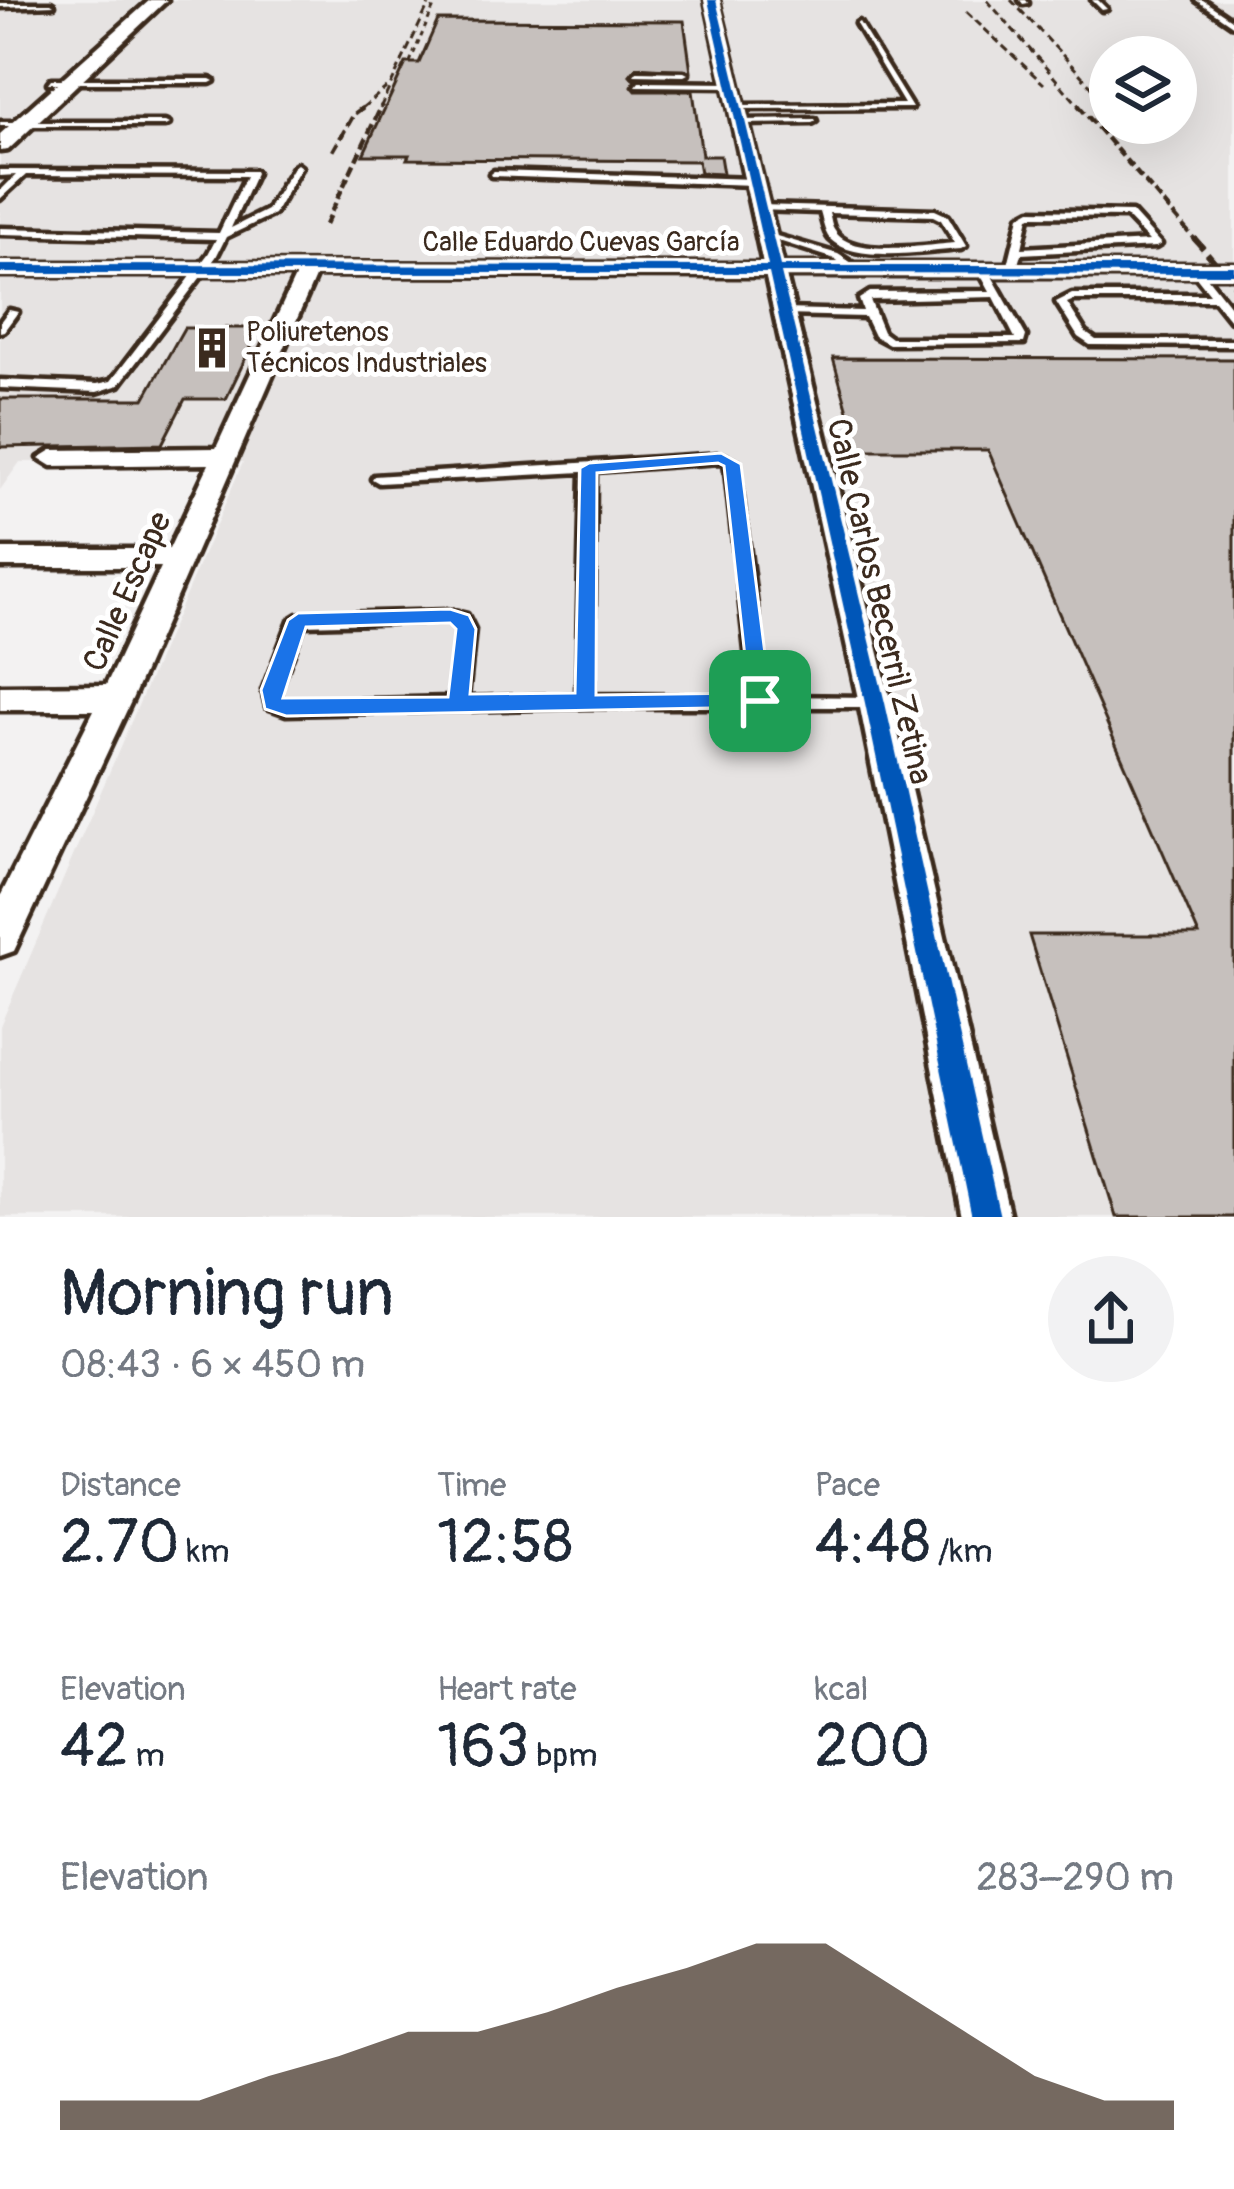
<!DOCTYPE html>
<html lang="en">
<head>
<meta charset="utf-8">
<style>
  body { margin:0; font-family:Pangolin,sans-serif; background:#f2f2f3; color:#1f2937; height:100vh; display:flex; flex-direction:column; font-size:45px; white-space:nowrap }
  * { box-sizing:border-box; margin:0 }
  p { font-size:39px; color:#747a83 }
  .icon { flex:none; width:66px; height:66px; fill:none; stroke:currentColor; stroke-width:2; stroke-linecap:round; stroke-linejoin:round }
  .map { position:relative; height:1217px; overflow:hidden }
  .drawer { display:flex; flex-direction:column; background:#fff; flex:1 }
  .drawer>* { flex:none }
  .fabs { position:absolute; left:1089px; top:36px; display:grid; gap:24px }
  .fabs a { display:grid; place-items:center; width:108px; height:108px; border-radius:50%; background:#fff; box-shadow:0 12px 48px #0002; font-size:60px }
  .pin { position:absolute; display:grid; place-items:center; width:102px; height:102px; color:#fff; margin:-51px; border-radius:24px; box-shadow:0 6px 18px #0006 }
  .round { display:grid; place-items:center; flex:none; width:126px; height:126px; border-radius:63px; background:#f2f2f3 }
  .overview { display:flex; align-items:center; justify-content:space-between; height:204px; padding:0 60px }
  h1 { font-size:66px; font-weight:600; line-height:90px }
  .metrics { display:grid; grid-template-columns:repeat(3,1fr); gap:18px; height:204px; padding:12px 60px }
  .metrics div { display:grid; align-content:center }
  .metrics b { font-size:60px; font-weight:600 }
  .metrics small { font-size:33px; font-weight:400 }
  .metrics p { font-size:33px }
  .chart { height:336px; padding:24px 60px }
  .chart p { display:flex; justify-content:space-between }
  .chart svg { width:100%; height:216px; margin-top:12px; fill:#3b2a1e; opacity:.7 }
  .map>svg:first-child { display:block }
  .built { fill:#e6e3e2; fill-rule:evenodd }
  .building { fill:#c6c0bd; stroke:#3b2a1e; stroke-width:3 }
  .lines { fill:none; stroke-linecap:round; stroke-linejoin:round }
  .service-casing { stroke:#3b2a1e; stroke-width:9 }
  .minor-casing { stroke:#3b2a1e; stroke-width:9 }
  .tertiary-casing { stroke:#3b2a1e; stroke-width:9 }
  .path { stroke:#3b2a1e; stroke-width:3; stroke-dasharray:4.5 4.5; stroke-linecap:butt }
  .service { fill:#fff; fill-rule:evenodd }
  .minor { fill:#fff; fill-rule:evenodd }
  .tertiary { fill:#fff; fill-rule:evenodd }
  .rail-far2 { stroke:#3b2a1e; stroke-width:3; stroke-dasharray:8 4.5; stroke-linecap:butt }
  .rail-far1 { stroke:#3b2a1e; stroke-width:4.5; stroke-dasharray:10 4.5; stroke-linecap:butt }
  .rail { stroke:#3b2a1e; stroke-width:6; stroke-dasharray:14 6; stroke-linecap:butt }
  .cycleway-casing { stroke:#fff; stroke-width:8 }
  .cycleway { fill:#0057b8; fill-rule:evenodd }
  .route { fill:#1a73e8; stroke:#fff; stroke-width:3; fill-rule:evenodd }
  .labels { text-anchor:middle; stroke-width:10; stroke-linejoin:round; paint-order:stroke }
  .far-street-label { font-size:27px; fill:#3b2a1e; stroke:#fff }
  .far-poi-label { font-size:27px; fill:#3b2a1e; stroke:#fff; text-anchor:start }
  .street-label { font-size:33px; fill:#3b2a1e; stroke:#fff }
</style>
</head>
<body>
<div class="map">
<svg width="1234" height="1217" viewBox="0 0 1234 1217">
  <rect width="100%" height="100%" fill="#f3f2f2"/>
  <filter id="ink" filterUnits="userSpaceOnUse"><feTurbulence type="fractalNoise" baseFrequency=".00833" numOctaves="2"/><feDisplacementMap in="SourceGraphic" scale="24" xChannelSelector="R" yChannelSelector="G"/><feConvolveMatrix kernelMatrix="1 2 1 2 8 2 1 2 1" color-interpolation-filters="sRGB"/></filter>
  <g filter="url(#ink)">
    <path class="built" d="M 0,0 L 1234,0 L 1234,1217 L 0,1217 L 0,1026 L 243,462 L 20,462 L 0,490 ZM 1110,57 L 1176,57 L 1176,123 L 1110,123 Z"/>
    <g class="building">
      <polygon points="438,20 684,21 691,71 637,67 630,75 635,80 632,86 636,91 693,91 702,156 720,156 723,174 700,173 698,161 407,159 409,155 363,155 406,63 419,63"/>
      <polygon points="184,328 260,328 226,399 185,399 162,444 0,447 0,399 144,399"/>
      <polygon points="833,358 1234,359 1234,1217 1116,1217 1029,935 1199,935 988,450 859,450"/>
    </g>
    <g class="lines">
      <g class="service-casing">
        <g id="service">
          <polygon points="1020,0 1026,0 1028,3 1023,4"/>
          <polygon points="1092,0 1098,0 1107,9 1102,10"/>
          <polygon points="1196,0 1203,0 1234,21 1234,26"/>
          <polygon points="0,3 51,3 54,5 0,7"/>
          <polygon points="859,22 912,108 736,109 732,107 736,105 904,104 856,24"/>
          <polygon points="637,71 684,72 688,74 684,76 634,75"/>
          <polygon points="51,79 210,79 214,81 210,83 48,83"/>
          <polygon points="639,82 731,83 735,85 731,87 636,86"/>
          <polygon points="815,119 816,121 812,123 740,124 736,122 740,120"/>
          <polygon points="0,122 165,122 169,124 165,126 0,126"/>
          <polygon points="297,164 301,167 274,214 226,237 216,257 119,385 97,392 0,388 0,380 97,384 111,381 208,254 216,239 0,234 0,228 219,233 246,176 26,175 0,199 0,191 16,175 0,176 0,170 255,171 256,173 231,228 267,210 293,167"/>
          <polygon points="494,171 754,179 758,182 754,185 491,176 490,174"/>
          <path d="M 760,205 L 935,210 L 948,216 L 966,246 L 961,249 C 928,251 855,264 830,239 C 824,232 823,221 820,212 L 757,210 L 755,208 ZM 829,213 L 933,216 L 941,220 L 955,243 C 927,245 851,258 835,231 C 831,226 831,219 829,213 Z"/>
          <path d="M 1031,210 L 1132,212 L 1161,244 L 1156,247 L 1021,254 L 1016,271 L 1008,271 L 1007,269 L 1020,216 ZM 1033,216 L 1126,217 L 1149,241 L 1022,248 L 1029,217 Z"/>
          <polygon points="763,232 838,254 863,270 854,272 832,258 763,236"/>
          <path d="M 983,266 L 988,269 L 1026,336 L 1024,343 L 889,344 L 874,336 L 865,317 L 784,315 L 779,312 L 784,309 L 863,311 L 859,299 L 870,292 L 990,291 L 978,269 ZM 994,297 L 1015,338 L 891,338 L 883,332 L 870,300 Z"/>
          <polygon points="1196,267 1200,268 1234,311 1234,321 1230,320 1214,300 1074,300 1067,303 1086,333 1096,340 1234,340 1234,346 1090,345 1078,337 1056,302 1072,294 1210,294 1191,270"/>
          <polygon points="9,310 18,312 4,331 0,332 0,322"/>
          <path d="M 721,454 L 737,461 L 768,696 L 875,697 L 881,699 L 883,703 L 881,707 L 585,707 L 286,714 L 267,707 L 263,690 L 290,620 L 298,615 L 450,611 L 467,615 L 474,629 L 467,698 L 577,695 L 582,472 L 379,483 L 372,479 L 374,476 ZM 720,462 L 725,463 L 751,696 L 593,695 L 595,471 ZM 450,621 L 456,623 L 458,629 L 450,698 L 287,702 L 281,699 L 279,690 L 304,625 Z"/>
        </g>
      </g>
      <g class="minor-casing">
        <polygon id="minor" points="706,0 718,0 783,264 1234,264 1234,276 786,276 891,703 1010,1217 962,1217 859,703 766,276 316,275 133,697 14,951 0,956 0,897 94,710 0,710 0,686 106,685 161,567 0,567 0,549 169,549 209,464 52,466 39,458 52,450 216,448 296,275 0,275 0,263 763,264"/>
      </g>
      <g class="tertiary-casing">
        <polygon id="tertiary" points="150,0 167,0 8,150 0,151 0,134"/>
      </g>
      <polyline class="path" points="410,62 437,0"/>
      <use href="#service" class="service"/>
      <use href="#minor" class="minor"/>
      <use href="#tertiary" class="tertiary"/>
      <g class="rail-far2">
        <polyline points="987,0 1081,108"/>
        <polyline points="1011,0 1108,104"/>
        <polyline points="966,12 1044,84"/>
        <polyline points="362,108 386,88"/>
        <polyline points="380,108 431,0"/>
      </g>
      <g class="rail-far1">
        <polyline points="1078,105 1196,241"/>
        <polyline points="333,151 354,114 366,105"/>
        <polyline points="325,225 382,105"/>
      </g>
      <polyline class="rail" points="1194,238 1234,284"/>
      <g class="cycleway-casing">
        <polygon id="cycleway" points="708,0 716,0 780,266 1234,266 1234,274 781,273 885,703 1000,1217 972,1217 865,703 769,273 0,273 0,265 768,266"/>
      </g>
      <use href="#cycleway" class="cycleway"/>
    </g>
  </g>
  <path class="route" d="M 721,453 L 741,464 L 771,701 L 768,707 L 286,716 L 265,709 L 261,690 L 288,620 L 298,613 L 450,609 L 469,615 L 476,629 L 470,694 L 575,693 L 580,468 L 589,463 ZM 718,463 L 724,466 L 749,693 L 596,695 L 597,473 ZM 450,623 L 456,629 L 448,697 L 283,698 L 306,627 Z"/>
  <defs>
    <g id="building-bare" transform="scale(3.24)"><path d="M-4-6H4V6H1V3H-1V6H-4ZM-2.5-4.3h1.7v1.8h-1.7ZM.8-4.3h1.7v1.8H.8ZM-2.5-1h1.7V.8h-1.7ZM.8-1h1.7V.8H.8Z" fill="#3b2a1e" stroke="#fff" stroke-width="2.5" paint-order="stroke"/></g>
  </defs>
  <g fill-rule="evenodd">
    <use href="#building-bare" x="212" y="348"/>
  </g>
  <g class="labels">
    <g class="far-street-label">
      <text x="581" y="251">Calle Eduardo Cuevas García</text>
    </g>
    <g class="far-poi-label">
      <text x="246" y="341">Poliuretenos<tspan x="246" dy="31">Técnicos Industriales</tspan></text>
    </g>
    <g class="street-label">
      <text transform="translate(126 591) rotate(-66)" y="12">Calle Escape</text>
      <text transform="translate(881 601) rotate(77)" y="12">Calle Carlos Becerril Zetina</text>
    </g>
  </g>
</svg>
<div class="fabs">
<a><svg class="icon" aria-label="layers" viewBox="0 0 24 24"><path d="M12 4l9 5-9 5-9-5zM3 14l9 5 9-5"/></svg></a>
</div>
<div class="pin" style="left:760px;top:701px;background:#1e9e55"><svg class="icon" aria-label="arrive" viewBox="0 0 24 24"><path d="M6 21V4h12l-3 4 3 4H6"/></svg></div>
</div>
<section class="drawer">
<div class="overview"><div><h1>Morning run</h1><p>08:43 · 6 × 450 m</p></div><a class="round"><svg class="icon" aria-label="share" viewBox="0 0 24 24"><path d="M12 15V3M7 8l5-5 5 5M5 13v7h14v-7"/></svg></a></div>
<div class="metrics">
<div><p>Distance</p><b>2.70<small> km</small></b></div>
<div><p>Time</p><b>12:58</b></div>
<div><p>Pace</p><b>4:48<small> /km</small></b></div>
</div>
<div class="metrics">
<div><p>Elevation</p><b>42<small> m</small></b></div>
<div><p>Heart rate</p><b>163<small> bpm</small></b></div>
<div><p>kcal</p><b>200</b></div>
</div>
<div class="chart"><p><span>Elevation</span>283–290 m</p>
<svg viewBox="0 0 160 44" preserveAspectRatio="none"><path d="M0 44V38L10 38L20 38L30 33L40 29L50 24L60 24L70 20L80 15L90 11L100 6L110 6L120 15L130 24L140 33L150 38L160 38V44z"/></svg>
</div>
</section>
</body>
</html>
